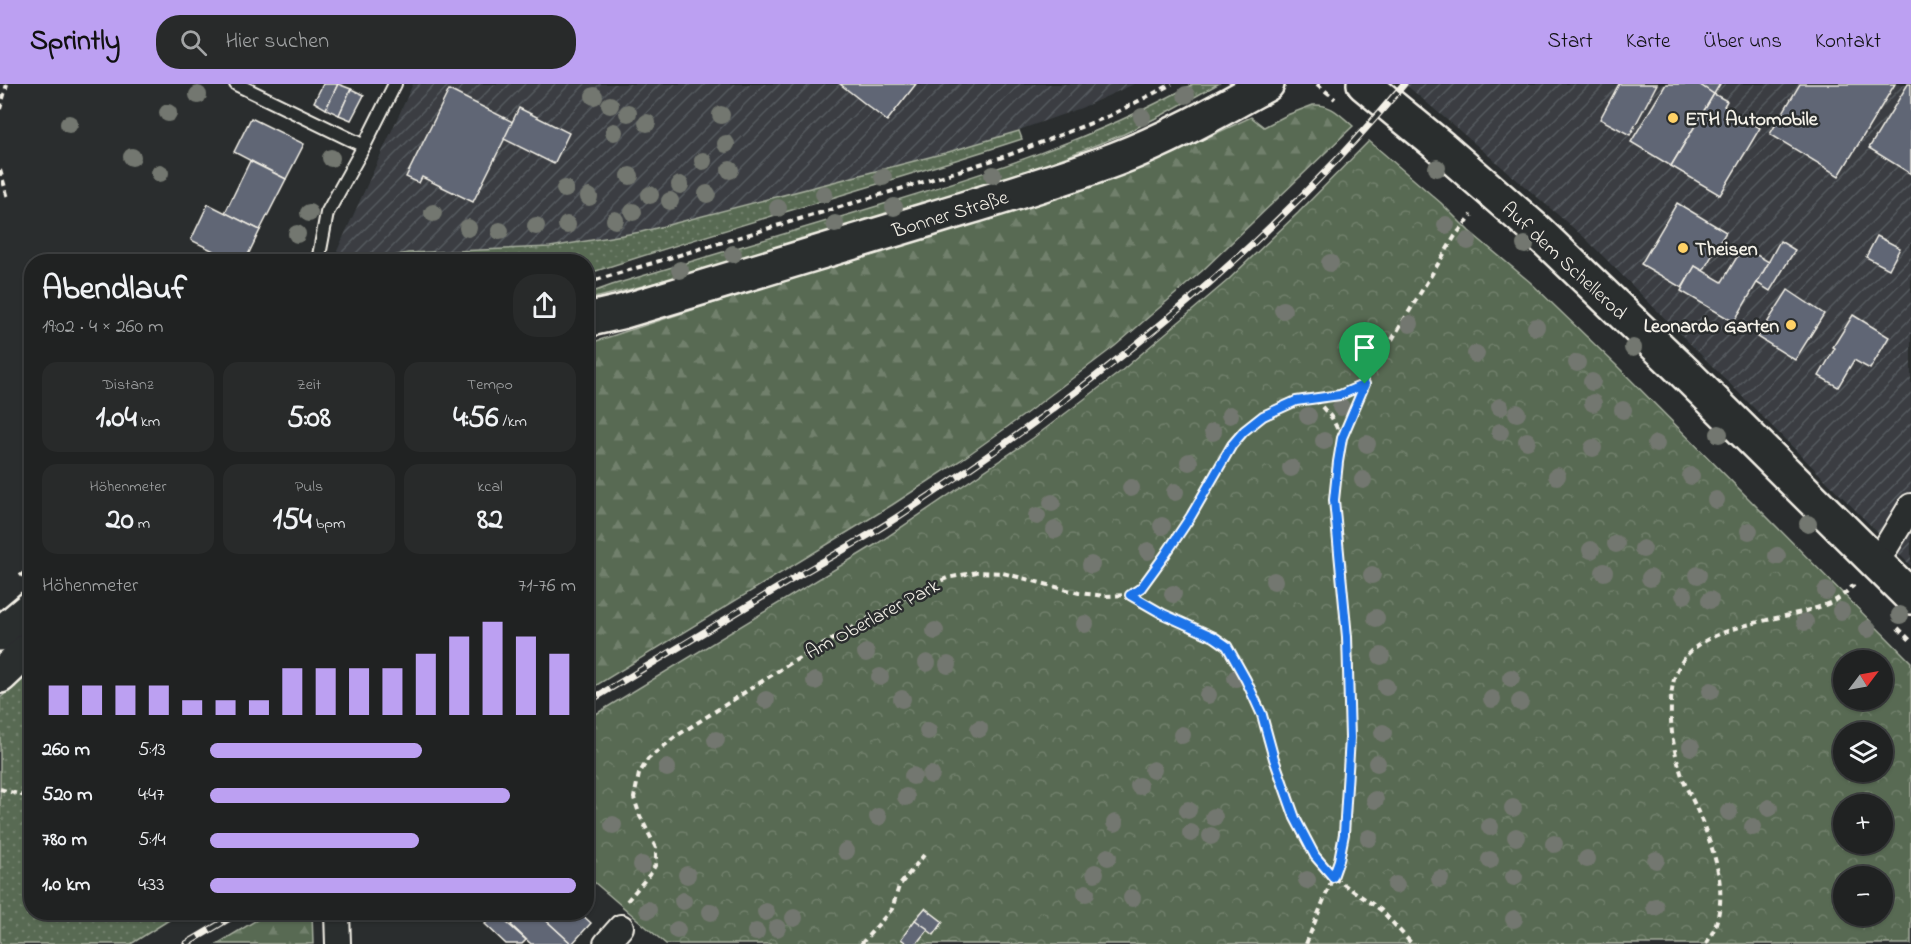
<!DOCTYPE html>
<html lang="de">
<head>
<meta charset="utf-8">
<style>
  body { margin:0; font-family:"Indie Flower",sans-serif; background:#282a2a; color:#f1f3f6; height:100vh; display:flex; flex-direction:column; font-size:22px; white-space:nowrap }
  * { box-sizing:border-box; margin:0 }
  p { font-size:20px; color:#a2a4a5 }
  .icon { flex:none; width:33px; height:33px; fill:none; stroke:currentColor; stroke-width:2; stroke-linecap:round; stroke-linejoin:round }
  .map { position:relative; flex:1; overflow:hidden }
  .drawer { position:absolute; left:24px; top:170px; width:570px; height:666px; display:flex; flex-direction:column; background:#202222; border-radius:24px; box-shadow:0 2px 4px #0004,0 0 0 2px #3d3f40 }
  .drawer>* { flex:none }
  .needle { width:39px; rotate:58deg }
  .fabs { position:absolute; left:1833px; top:566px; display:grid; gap:12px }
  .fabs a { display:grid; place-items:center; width:60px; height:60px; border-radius:50%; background:#202222; box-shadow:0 2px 4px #0004,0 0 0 2px #3d3f40; font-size:30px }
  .pin { position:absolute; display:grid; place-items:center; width:51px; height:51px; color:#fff; margin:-62px -26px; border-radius:50% 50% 50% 0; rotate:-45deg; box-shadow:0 0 6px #0007 }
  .pin .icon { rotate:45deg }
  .round { display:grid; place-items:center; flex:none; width:63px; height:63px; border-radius:24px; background:#282a2a }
  .headline { display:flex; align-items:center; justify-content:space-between; height:102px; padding:0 18px }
  h1 { font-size:33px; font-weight:700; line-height:45px }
  .stats { display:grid; grid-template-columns:repeat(3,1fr); gap:9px; height:102px; padding:6px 18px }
  .stats div { display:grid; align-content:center; border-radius:15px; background:#282a2a; text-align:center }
  .stats b { font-size:30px; font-weight:700 }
  .stats small { font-size:16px; font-weight:400 }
  .stats p { font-size:16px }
  .chart { height:168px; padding:12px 18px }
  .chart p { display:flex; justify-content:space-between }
  .chart svg { width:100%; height:108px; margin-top:6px; stroke:#bca0f2; stroke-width:6 }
  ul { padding:0 18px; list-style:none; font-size:20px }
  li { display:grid; grid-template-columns:96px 72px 1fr; align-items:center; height:45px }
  li i { height:15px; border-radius:8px; background:#bca0f2 }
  header { display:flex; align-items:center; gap:36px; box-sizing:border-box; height:84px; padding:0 30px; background:#bca0f2; color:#111 }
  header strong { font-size:28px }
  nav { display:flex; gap:33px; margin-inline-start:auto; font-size:21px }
  .search { width:420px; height:54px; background:#282a2a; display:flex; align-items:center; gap:15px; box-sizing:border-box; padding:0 21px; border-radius:24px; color:#a2a4a5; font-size:22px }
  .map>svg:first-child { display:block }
  .industrial { fill:url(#industrial-furrows) }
  .grass { fill:url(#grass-dots); stroke:#a6ae9e; stroke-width:1.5 }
  .forest { fill:url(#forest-firs); stroke:#a6ae9e; stroke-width:1.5 }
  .park { fill:url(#park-crowns); stroke:#a6ae9e; stroke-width:1.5; fill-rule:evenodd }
  .building { fill:#606674; stroke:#f4f1e8; stroke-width:1.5 }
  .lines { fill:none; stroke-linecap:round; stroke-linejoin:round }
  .lane-casing { stroke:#f4f1e8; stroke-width:16 }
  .street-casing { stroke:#f4f1e8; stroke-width:28 }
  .secondary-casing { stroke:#f4f1e8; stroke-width:38 }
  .path { stroke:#f4f1e8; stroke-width:4; stroke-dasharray:6 4.5; stroke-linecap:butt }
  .lane { stroke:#2a2d2e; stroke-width:12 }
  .street { stroke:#2a2d2e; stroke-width:24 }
  .secondary { stroke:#2a2d2e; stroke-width:33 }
  .rail-casing { stroke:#f4f1e8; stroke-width:7 }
  .rail { stroke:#2a2d2e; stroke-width:4.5; stroke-dasharray:14; stroke-linecap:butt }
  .tree { fill:#73776f }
  .route-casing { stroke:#fff; stroke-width:12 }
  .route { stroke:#1a73e8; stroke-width:8 }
  .poi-dot { fill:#ffd166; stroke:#2a2d2e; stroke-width:2 }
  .labels { text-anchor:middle; stroke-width:5; stroke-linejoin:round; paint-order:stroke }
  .poi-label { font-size:20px; font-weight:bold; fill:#f4f1e8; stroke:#2a2d2e; text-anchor:start }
  .street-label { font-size:20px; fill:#f4f1e8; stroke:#2a2d2e }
</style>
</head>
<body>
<header>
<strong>Sprintly</strong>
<div class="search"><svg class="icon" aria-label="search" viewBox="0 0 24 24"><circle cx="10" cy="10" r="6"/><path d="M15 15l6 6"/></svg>Hier suchen</div>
<nav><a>Start</a><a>Karte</a><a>Über uns</a><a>Kontakt</a></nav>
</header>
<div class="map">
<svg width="1911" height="860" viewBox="0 0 1911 860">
  <defs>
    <pattern id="industrial-furrows" width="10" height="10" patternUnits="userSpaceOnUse" patternTransform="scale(1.5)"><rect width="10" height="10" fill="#3a3e43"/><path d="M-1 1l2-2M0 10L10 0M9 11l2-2" fill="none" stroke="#575a5e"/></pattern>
    <pattern id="grass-dots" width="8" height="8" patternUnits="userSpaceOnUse" patternTransform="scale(1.5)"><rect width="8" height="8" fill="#586a53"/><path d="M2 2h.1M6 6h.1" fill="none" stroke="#71806c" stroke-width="1.8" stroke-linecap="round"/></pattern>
    <pattern id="forest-firs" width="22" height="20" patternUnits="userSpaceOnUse" patternTransform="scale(1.5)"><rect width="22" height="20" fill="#586a53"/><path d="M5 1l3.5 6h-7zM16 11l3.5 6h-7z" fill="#71806c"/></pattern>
    <pattern id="park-crowns" width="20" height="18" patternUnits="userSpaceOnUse" patternTransform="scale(1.5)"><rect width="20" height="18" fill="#586a53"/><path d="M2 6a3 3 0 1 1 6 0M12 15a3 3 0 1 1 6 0" fill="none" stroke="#71806c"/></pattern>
  </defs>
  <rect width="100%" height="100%" fill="#2a2d2e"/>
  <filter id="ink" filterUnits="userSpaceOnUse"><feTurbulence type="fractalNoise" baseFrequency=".0167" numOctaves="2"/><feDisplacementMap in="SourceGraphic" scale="12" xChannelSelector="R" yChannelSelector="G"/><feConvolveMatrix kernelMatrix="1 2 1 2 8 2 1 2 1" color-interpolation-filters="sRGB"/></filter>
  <g filter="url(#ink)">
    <g class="industrial">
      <polygon points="413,0 1134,0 1081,24 982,59 641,148 550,163 408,169 369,177 359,177 337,167"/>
      <polygon points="1405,0 1911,0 1911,482 1585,154"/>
    </g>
    <g class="grass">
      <path d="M 1193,0 L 1218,0 L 1164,30 L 1124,50 L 1037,84 L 934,118 L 698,188 L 587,216 L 587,210 L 612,201 C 699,175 787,149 874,123 C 984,90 1092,56 1193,0 Z"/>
      <path d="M 1019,47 L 1022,55 C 878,102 731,142 587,190 L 586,177 L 369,177 L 408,169 L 550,163 L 641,148 L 945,69 Z"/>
      <polygon points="31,588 32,828 182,828 131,860 0,860 0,614"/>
    </g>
    <g class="forest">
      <path d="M 1313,21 C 1332,20 1340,31 1353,42 L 1202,187 L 1115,262 L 1024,331 L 961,376 L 892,421 L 587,607 L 587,260 L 760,204 L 1071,109 L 1170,71 L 1251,33 L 1264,43 L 1287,31 Z"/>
      <polygon points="270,828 312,828 313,860 217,860"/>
    </g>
    <path class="park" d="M 1369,57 L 1441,119 L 1469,147 L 1530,198 L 1615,280 L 1911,578 L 1911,860 L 666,860 L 587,792 L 586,636 L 878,459 L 1033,354 L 1120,288 L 1227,197 L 1298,129 ZM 1844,576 L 1882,576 L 1882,615 L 1844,615 ZM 1844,648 L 1882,648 L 1882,687 L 1844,687 ZM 1844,720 L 1882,720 L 1882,759 L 1844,759 ZM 1844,792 L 1882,792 L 1882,831 L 1844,831 Z"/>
    <g class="building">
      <polygon points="323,0 338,0 326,25 314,18"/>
      <polygon points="338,0 351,5 339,31 326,25"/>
      <polygon points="840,0 916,0 887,37"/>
      <polygon points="1619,0 1657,0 1630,51 1600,35"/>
      <polygon points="1666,0 1699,0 1714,10 1671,82 1631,58"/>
      <polygon points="1699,0 1720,0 1714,10"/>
      <polygon points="1800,0 1895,0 1839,92 1770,50"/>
      <polygon points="1908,0 1911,0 1911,90 1869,64"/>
      <polygon points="351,5 364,11 351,36 339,31"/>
      <polygon points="449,6 513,38 473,118 422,93 419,99 406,93"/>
      <polygon points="1714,10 1727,17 1724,22 1760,44 1720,111 1671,82"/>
      <polygon points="519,24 569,49 554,80 504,55"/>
      <polygon points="251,34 304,60 286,95 234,68"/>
      <polygon points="250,77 286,95 260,146 225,129"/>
      <polygon points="1677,119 1726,148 1703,187 1695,182 1682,204 1641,180"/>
      <polygon points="208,120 260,146 245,177 234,177 191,156"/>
      <polygon points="1877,152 1900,164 1889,185 1866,173"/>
      <polygon points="1780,157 1795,166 1770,207 1757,199"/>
      <polygon points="1743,163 1769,178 1734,238 1681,207 1695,182 1722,198"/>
      <polygon points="1788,206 1824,230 1795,276 1758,253"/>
      <polygon points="1853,231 1889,253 1870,285 1854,276 1838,303 1819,292 1835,264 1833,263"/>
      <polygon points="925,824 943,838 934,851 915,836"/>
      <polygon points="495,828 526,856 522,860 506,860 485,840"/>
      <polygon points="523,828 537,828 572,860 531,860 511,841"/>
      <polygon points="537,828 579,828 591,839 572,860"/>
      <polygon points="915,836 928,845 916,860 908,860 901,855"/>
    </g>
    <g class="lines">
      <g class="lane-casing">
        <g id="lane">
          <polyline points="236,0 364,62"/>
          <polyline points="318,177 327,129 364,62 395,0"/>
        </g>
      </g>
      <g class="street-casing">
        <g id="street">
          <polyline points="1877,478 1911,422"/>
          <polyline points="337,828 338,860"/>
          <polyline points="606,860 621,843"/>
        </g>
      </g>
      <g class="secondary-casing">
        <g id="secondary">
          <polyline points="1364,0 1442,64 1536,146 1685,289 1911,513"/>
          <path d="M 586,236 L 621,228 C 724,198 827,167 930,135 C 992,116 1055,98 1116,75 C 1169,55 1218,27 1267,0"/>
          <polyline points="0,550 32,523"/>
          <polyline points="0,592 32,562"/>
        </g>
      </g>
      <g class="path">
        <polyline points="1317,0 1335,15"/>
        <polyline points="0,25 7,0"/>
        <polyline points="0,86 8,114"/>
        <polyline points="586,199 920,99 1006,72 1109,32 1172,0"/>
        <polyline points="1315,315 1332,334 1342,354 1365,301"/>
        <polyline points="20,492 32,483"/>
        <polyline points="1129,511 1163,530 1214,553 1227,562 1246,596 1262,631 1274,675 1295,734 1315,772 1333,793 1339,776 1344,750 1350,654 1347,553 1334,416 1338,378 1342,354"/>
        <polyline points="1898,544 1911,557"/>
        <polyline points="0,705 32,714"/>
        <polyline points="627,817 650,790 656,780 656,764 640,732 634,714 639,690 648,675 675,653 789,580 913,509 947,494 977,488 1003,489 1079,509 1105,512 1129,511 1141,504 1191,432 1232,361 1244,347 1263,332 1297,317 1340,311 1365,300 1455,152 1472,131"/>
        <polyline points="861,860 892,825 899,802 924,771"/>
        <polyline points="1306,860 1333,793 1381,826 1412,860"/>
        <path d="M 1706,860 C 1735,816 1714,765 1695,721 C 1691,712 1685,702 1682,692 C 1674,667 1670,647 1671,621 C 1671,607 1673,593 1680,581 C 1702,538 1791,537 1832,518 C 1841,514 1847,507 1854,501"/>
      </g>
      <use href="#lane" class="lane"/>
      <use href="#street" class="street"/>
      <use href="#secondary" class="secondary"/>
      <g class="rail-casing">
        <g id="rail">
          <path d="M 586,619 C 654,578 722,537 791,496 C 828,474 866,454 902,430 C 1086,309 1263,170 1404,0"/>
          <polyline points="186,860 240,828"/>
        </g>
      </g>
      <use href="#rail" class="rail"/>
    </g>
    <g class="tree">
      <circle cx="198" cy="11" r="9"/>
      <circle cx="1186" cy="11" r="9"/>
      <circle cx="594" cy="12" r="9"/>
      <circle cx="610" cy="21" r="9"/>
      <circle cx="168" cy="29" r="9"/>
      <circle cx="628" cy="29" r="9"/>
      <circle cx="721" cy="31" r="9"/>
      <circle cx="1142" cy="33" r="9"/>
      <circle cx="647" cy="39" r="9"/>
      <circle cx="69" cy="40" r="9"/>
      <circle cx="614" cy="48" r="9"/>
      <circle cx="726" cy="60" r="9"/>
      <circle cx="132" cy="73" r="9"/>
      <circle cx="331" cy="74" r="9"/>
      <circle cx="703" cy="77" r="9"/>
      <circle cx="1437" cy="84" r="9"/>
      <circle cx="730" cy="86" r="9"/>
      <circle cx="160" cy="89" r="9"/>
      <circle cx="993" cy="91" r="9"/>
      <circle cx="630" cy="92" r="9"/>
      <circle cx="883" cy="93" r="9"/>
      <circle cx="680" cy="101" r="9"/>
      <circle cx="565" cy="105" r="9"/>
      <circle cx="707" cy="110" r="9"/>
      <circle cx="824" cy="110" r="9"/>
      <circle cx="650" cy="111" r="9"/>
      <circle cx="589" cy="113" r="9"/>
      <circle cx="670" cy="117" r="9"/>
      <circle cx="894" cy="123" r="9"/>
      <circle cx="778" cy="124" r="9"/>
      <circle cx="633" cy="128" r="9"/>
      <circle cx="309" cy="129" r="9"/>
      <circle cx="433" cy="129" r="9"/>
      <circle cx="615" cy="136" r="9"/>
      <circle cx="835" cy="140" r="9"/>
      <circle cx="567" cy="141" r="9"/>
      <circle cx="1446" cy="141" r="9"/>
      <circle cx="536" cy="142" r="9"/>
      <circle cx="468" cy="144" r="9"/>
      <circle cx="500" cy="147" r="9"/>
      <circle cx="297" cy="150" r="9"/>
      <circle cx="1468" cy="157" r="9"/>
      <circle cx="1525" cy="161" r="9"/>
      <circle cx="733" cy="170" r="9"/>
      <circle cx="1330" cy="179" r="9"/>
      <circle cx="680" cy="186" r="9"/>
      <circle cx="1283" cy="226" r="9"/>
      <circle cx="1410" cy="240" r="9"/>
      <circle cx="1536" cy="243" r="9"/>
      <circle cx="1633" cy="264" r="9"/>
      <circle cx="1476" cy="270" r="9"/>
      <circle cx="1577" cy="279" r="9"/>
      <circle cx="1592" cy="298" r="9"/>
      <circle cx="1593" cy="319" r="9"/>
      <circle cx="1341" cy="323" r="9"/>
      <circle cx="1500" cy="323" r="9"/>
      <circle cx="1623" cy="326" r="9"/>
      <circle cx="1517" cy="329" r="9"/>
      <circle cx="1230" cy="331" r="9"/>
      <circle cx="1308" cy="332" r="9"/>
      <circle cx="1213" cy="348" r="9"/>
      <circle cx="1500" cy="348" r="9"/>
      <circle cx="1719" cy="350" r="9"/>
      <circle cx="1324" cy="357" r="9"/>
      <circle cx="1527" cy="357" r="9"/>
      <circle cx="1367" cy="360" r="9"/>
      <circle cx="1656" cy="360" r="9"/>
      <circle cx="1593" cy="364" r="9"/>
      <circle cx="1189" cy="378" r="9"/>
      <circle cx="1291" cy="384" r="9"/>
      <circle cx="1557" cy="392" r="9"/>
      <circle cx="1691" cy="392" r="9"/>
      <circle cx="1363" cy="396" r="9"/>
      <circle cx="1131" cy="404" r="9"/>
      <circle cx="1175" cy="408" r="9"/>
      <circle cx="1716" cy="416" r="9"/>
      <circle cx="1052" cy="419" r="9"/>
      <circle cx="1037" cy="432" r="9"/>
      <circle cx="1808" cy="440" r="9"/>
      <circle cx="1162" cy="442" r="9"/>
      <circle cx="1055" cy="446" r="9"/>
      <circle cx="1749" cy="447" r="9"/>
      <circle cx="1616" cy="460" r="9"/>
      <circle cx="1643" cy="465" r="9"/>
      <circle cx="1591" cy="466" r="9"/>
      <circle cx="1148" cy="467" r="9"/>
      <circle cx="1777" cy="472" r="9"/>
      <circle cx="1091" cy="481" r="9"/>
      <circle cx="1604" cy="488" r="9"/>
      <circle cx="1372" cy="491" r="9"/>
      <circle cx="1698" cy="491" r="9"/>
      <circle cx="1650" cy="494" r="9"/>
      <circle cx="1274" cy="497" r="9"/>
      <circle cx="1826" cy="507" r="9"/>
      <circle cx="1173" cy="510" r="9"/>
      <circle cx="1684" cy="511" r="9"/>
      <circle cx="1710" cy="516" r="9"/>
      <circle cx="1841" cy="527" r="9"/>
      <circle cx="1900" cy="531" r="9"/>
      <circle cx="1376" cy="534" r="9"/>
      <circle cx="1805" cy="538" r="9"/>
      <circle cx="1085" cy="540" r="9"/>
      <circle cx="1868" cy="545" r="9"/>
      <circle cx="935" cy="547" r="9"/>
      <circle cx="866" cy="569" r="9"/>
      <circle cx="1381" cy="572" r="9"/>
      <circle cx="927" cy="579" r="9"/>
      <circle cx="948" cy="581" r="9"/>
      <circle cx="880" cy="593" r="9"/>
      <circle cx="1236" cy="594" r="9"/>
      <circle cx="1511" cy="594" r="9"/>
      <circle cx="815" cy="597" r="9"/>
      <circle cx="1386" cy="603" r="9"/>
      <circle cx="1711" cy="607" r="9"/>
      <circle cx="1208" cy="611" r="9"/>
      <circle cx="902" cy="615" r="9"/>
      <circle cx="1492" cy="615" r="9"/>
      <circle cx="766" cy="616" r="9"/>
      <circle cx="1520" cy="618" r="9"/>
      <circle cx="979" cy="645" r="9"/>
      <circle cx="928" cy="647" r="9"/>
      <circle cx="1383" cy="649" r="9"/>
      <circle cx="1182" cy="651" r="9"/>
      <circle cx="716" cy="656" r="9"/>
      <circle cx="1691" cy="663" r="9"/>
      <circle cx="1377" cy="679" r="9"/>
      <circle cx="667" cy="684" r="9"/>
      <circle cx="1153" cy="686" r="9"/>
      <circle cx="931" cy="691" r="9"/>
      <circle cx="913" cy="692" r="9"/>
      <circle cx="1139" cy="702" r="9"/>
      <circle cx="906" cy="713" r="9"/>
      <circle cx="1375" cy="716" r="9"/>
      <circle cx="1513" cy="724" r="9"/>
      <circle cx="1769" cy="724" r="9"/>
      <circle cx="1188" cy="726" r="9"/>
      <circle cx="1729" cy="728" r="9"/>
      <circle cx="878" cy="733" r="9"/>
      <circle cx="1214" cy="733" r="9"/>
      <circle cx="1115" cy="739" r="9"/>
      <circle cx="613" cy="741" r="9"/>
      <circle cx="1490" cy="743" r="9"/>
      <circle cx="1753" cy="743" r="9"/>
      <circle cx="1191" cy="749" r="9"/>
      <circle cx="1211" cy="752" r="9"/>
      <circle cx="1516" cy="753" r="9"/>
      <circle cx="1369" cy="754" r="9"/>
      <circle cx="1554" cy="760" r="9"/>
      <circle cx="846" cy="767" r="9"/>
      <circle cx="1108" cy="773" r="9"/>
      <circle cx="1587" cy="775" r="9"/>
      <circle cx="1490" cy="776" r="9"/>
      <circle cx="1656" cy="776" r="9"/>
      <circle cx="642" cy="781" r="9"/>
      <circle cx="1095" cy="789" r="9"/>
      <circle cx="687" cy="791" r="9"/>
      <circle cx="1514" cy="793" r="9"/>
      <circle cx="1440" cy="795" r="9"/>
      <circle cx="1307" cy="796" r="9"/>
      <circle cx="1396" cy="801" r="9"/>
      <circle cx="1086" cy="809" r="9"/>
      <circle cx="1132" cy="814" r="9"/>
      <circle cx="683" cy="817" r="9"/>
      <circle cx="1655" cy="823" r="9"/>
      <circle cx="648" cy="826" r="9"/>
      <circle cx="711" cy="828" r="9"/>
      <circle cx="766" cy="828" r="9"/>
      <circle cx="794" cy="834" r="9"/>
      <circle cx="1514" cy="835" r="9"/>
      <circle cx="777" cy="844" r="9"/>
      <circle cx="677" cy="846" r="9"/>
      <circle cx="756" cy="848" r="9"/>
    </g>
  </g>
  <g class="lines" filter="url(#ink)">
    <g class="route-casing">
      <polygon id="route" points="1365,300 1342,354 1338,378 1334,416 1347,553 1350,654 1344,750 1339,776 1333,793 1315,772 1295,734 1274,675 1262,631 1246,596 1227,562 1214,553 1163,530 1130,511 1141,504 1165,471 1191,432 1232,361 1244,347 1263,332 1296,317 1340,311"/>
    </g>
    <use href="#route" class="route"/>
  </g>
  <g class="poi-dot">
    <circle cx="1673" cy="34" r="6"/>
    <circle cx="1683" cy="164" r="6"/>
    <circle cx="1791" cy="241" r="6"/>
  </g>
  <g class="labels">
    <g class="poi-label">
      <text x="1685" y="41">ETH Automobile</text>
      <text x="1695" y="171">Theisen</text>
      <text x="1779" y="248" text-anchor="end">Leonardo Garten</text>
    </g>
    <g class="street-label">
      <text transform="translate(950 129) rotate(-17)" y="7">Bonner Straße</text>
      <text transform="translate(1565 176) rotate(43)" y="7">Auf dem Schellerod</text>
      <text transform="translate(872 534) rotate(-28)" y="7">Am Oberlarer Park</text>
    </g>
  </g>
</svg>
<div class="fabs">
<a><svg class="needle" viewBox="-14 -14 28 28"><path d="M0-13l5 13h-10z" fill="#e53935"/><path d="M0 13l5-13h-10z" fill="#a2a4a5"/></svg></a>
<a><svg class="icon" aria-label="layers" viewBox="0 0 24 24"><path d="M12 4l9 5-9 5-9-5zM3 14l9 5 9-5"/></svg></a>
<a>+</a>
<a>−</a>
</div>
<div class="pin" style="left:1365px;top:300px;background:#1e9e55"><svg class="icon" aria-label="arrive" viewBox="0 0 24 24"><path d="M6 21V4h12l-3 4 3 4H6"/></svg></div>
<section class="drawer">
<div class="headline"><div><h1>Abendlauf</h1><p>19:02 · 4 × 260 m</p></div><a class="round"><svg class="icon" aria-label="share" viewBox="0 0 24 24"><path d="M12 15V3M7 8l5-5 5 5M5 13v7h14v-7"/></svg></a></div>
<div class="stats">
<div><p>Distanz</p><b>1.04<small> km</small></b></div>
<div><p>Zeit</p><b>5:08</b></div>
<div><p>Tempo</p><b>4:56<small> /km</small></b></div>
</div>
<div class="stats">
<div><p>Höhenmeter</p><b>20<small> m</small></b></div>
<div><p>Puls</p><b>154<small> bpm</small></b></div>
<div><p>kcal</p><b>82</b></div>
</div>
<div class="chart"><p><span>Höhenmeter</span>71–76 m</p>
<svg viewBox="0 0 160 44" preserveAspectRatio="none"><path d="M5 44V32M15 44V32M25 44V32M35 44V32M45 44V38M55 44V38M65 44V38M75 44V25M85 44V25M95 44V25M105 44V25M115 44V19M125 44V12M135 44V6M145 44V12M155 44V19"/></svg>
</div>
<ul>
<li><b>260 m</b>5:13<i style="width:58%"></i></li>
<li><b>520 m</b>4:47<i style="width:82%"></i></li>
<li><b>780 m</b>5:14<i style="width:57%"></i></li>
<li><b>1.0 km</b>4:33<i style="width:100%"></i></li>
</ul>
</section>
</div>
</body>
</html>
